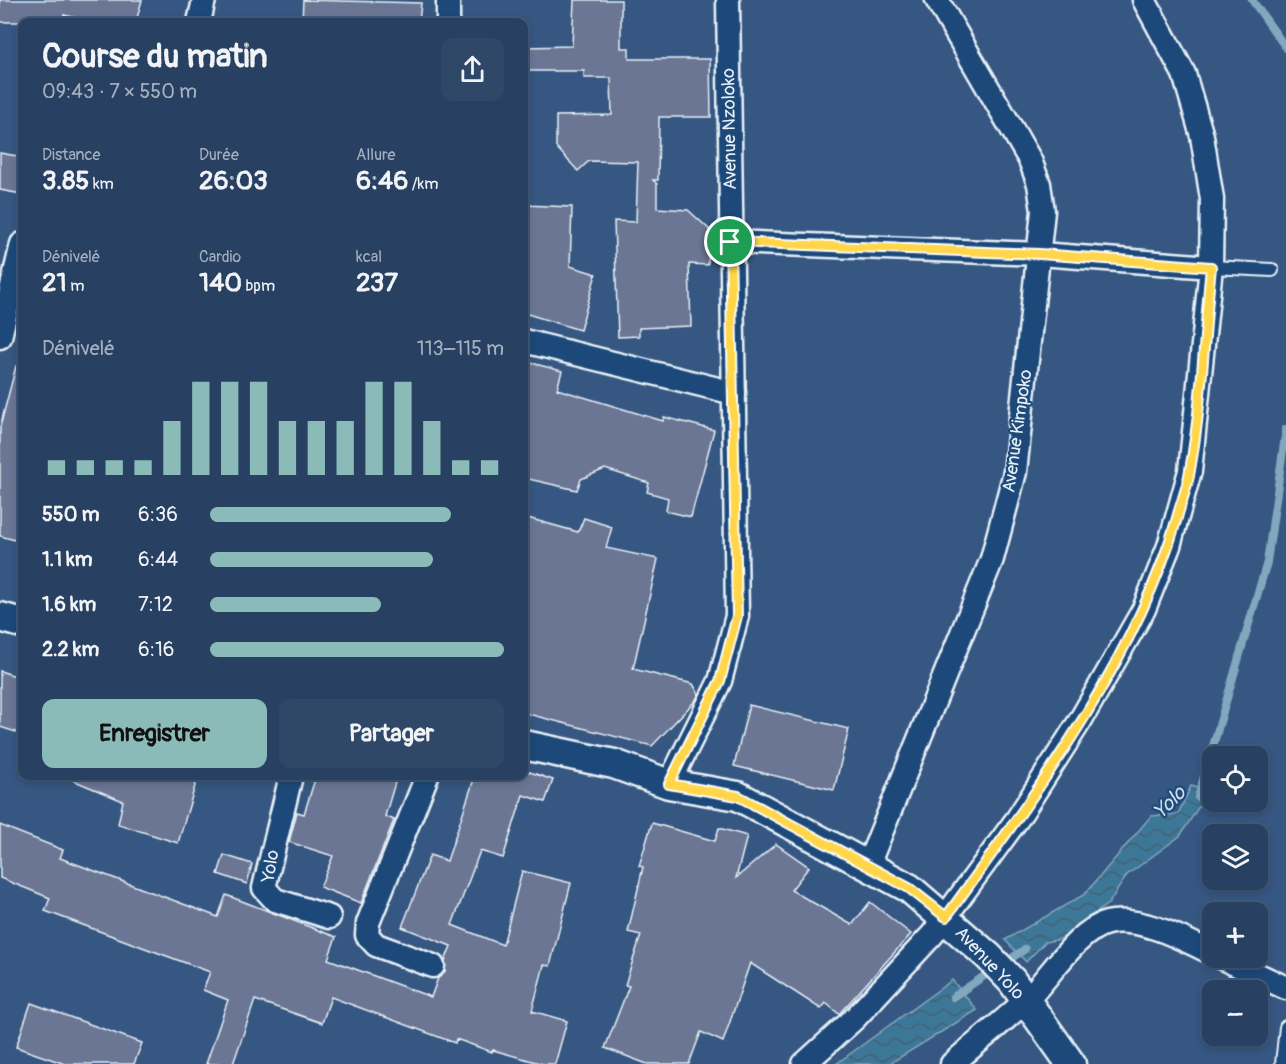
<!DOCTYPE html>
<html lang="fr">
<head>
<meta charset="utf-8">
<style>
  body { margin:0; font-family:Pangolin,sans-serif; background:#304868; color:#f1f3f6; height:100vh; display:flex; flex-direction:column; font-size:22px; white-space:nowrap }
  * { box-sizing:border-box; margin:0 }
  p { font-size:20px; color:#a5afbe }
  .icon { flex:none; width:33px; height:33px; fill:none; stroke:currentColor; stroke-width:2; stroke-linecap:round; stroke-linejoin:round }
  .map { position:relative; flex:1; overflow:hidden }
  .side { position:absolute; left:18px; top:18px; width:510px; height:762px; display:flex; flex-direction:column; background:#284162; border-radius:12px; box-shadow:0 3px 9px #0003,0 0 0 2px #445a77 }
  .side>* { flex:none }
  .fabs { position:absolute; left:1202px; top:746px; display:grid; gap:12px }
  .fabs a { display:grid; place-items:center; width:66px; height:66px; border-radius:12px; background:#284162; box-shadow:0 3px 9px #0003,0 0 0 2px #445a77; font-size:30px }
  .pin { position:absolute; display:grid; place-items:center; width:51px; height:51px; color:#fff; margin:-26px; border:3px solid #fff; border-radius:50%; box-shadow:0 2px 6px #0007 }
  .round { display:grid; place-items:center; flex:none; width:63px; height:63px; border-radius:12px; background:#304868 }
  .overview { display:flex; align-items:center; justify-content:space-between; height:102px; padding:0 24px }
  h1 { font-size:33px; font-weight:700; line-height:45px }
  .metrics { display:grid; grid-template-columns:repeat(3,1fr); gap:9px; height:102px; padding:6px 24px }
  .metrics div { display:grid; align-content:center }
  .metrics b { font-size:26px; font-weight:700 }
  .metrics small { font-size:16px; font-weight:400 }
  .metrics p { font-size:16px }
  .chart { height:168px; padding:12px 24px }
  .chart p { display:flex; justify-content:space-between }
  .chart svg { width:100%; height:108px; margin-top:6px; stroke:#8bbbb9; stroke-width:6 }
  .primary-button { display:flex; gap:12px; margin-top:auto; padding:12px 24px }
  .primary-button a { flex:1; height:69px; border-radius:12px; background:#8bbbb9; color:#111; font-size:24px; font-weight:700; line-height:69px; text-align:center }
  .primary-button a+a { background:#304868; color:#f1f3f6 }
  ul { padding:0 24px; list-style:none; font-size:20px }
  li { display:grid; grid-template-columns:96px 72px 1fr; align-items:center; height:45px }
  li i { height:15px; border-radius:8px; background:#8bbbb9 }
  .map>svg:first-child { display:block }
  .water { fill:url(#water-waves); stroke:#82a8be; stroke-width:1.5 }
  .lines { fill:none; stroke-linecap:round; stroke-linejoin:round }
  .stream { stroke:#82a8be; stroke-width:8 }
  .building { fill:#6b7693; stroke:#e8f1f8; stroke-width:1.5 }
  .service-casing { stroke:#e8f1f8; stroke-width:16 }
  .minor-casing { stroke:#e8f1f8; stroke-width:27 }
  .tertiary-casing { stroke:#e8f1f8; stroke-width:33 }
  .service { stroke:#1f4a7a; stroke-width:12 }
  .minor { stroke:#1f4a7a; stroke-width:22 }
  .tertiary { stroke:#1f4a7a; stroke-width:28 }
  .route-casing { stroke:#fff; stroke-width:12 }
  .route { stroke:#ffd54a; stroke-width:8 }
  .labels { text-anchor:middle; stroke-width:4.5; stroke-linejoin:round; paint-order:stroke }
  .street-label { font-size:18px; fill:#e8f1f8; stroke:#1f4a7a }
  .water-label { font-size:20px; font-style:italic; fill:#cedfea; stroke:#1f4a7a }
</style>
</head>
<body>
<div class="map">
<svg width="1286" height="1064" viewBox="0 0 1286 1064">
  <defs>
    <pattern id="water-waves" width="16" height="10" patternUnits="userSpaceOnUse" patternTransform="scale(1.5)"><rect width="16" height="10" fill="#3e7798"/><path d="M0 5q4-4 8 0t8 0" fill="none" stroke="#426071"/></pattern>
  </defs>
  <rect width="100%" height="100%" fill="#365782"/>
  <filter id="ink" filterUnits="userSpaceOnUse"><feTurbulence type="fractalNoise" baseFrequency=".0167" numOctaves="2"/><feDisplacementMap in="SourceGraphic" scale="12" xChannelSelector="R" yChannelSelector="G"/><feConvolveMatrix kernelMatrix="1 2 1 2 8 2 1 2 1" color-interpolation-filters="sRGB"/></filter>
  <g filter="url(#ink)">
    <g class="water">
      <polygon points="1191,786 1209,791 1180,836 1127,875 1109,903 1061,939 1045,942 1026,962 1005,940 1085,894 1151,816 1178,814"/>
      <polygon points="952,980 977,1010 889,1064 836,1064"/>
    </g>
    <g class="lines">
      <g class="stream">
        <polyline points="1252,0 1286,48"/>
        <polyline points="1198,797 1267,562 1286,429"/>
        <polyline points="1003,964 1025,949"/>
        <polyline points="953,997 993,970"/>
      </g>
    </g>
    <g class="building">
      <polygon points="0,0 142,0 136,22 94,22 64,15 62,22 0,22"/>
      <polygon points="303,0 421,3 419,22 302,22"/>
      <polygon points="574,0 621,0 621,48 629,48 629,59 710,59 711,117 659,117 658,180 653,180 657,184 657,208 688,210 709,229 708,265 689,264 691,326 639,328 639,336 618,337 614,221 636,222 638,162 589,161 578,171 556,147 556,116 612,115 611,78 584,78 584,71 524,71 524,47 572,46"/>
      <polygon points="0,153 22,157 22,194 0,190"/>
      <polygon points="524,205 572,207 570,266 596,274 580,330 524,313"/>
      <polygon points="524,361 562,371 557,389 663,421 664,417 714,430 691,517 666,511 668,498 647,492 649,483 605,469 581,479 577,490 524,478"/>
      <polygon points="16,366 22,367 22,542 0,536 0,427"/>
      <polygon points="524,517 578,532 584,518 612,527 606,548 658,559 633,669 693,684 699,694 695,701 652,746 524,713"/>
      <polygon points="0,671 22,678 22,734 0,727"/>
      <polygon points="749,705 849,729 834,790 734,766"/>
      <polygon points="524,770 553,780 545,802 523,795 503,858 480,851 452,925 503,945 522,871 571,883 550,966 544,965 532,1011 567,1021 555,1064 543,1064 493,1050 492,1052 456,1039 455,1043 331,997 322,1023 255,1000 233,1064 206,1064 228,1000 203,990 210,972 45,911 50,898 0,878 0,825 63,850 60,858 218,917 226,895 336,937 328,959 431,997 438,978 445,971 445,961 451,946 402,927 430,855 447,861 475,776 524,776"/>
      <polygon points="63,776 198,776 178,843 118,824 123,801"/>
      <polygon points="316,776 397,776 385,816 394,820 361,903 320,887 333,856 289,842 297,812 304,814"/>
      <polygon points="652,823 715,841 719,828 747,836 736,878 776,844 809,867 791,890 852,925 870,902 911,934 839,1014 826,1003 821,1009 750,963 723,1042 701,1032 689,1064 647,1064 605,1048 629,986 625,985 641,935 628,932 643,867 639,866"/>
      <polygon points="224,855 252,864 247,884 218,874"/>
      <polygon points="31,1003 142,1043 134,1064 65,1064 16,1047"/>
    </g>
    <g class="lines">
      <g class="service-casing">
        <g id="service">
          <polyline points="1211,267 1272,270"/>
          <polyline points="1282,1064 1286,1027"/>
        </g>
      </g>
      <g class="minor-casing">
        <g id="minor">
          <polyline points="199,22 204,0"/>
          <polyline points="448,22 448,0"/>
          <polyline points="730,242 1040,254 1211,267"/>
          <polyline points="0,337 22,244"/>
          <polyline points="524,341 734,393"/>
          <polyline points="291,776 264,888 275,900 329,917"/>
          <polyline points="427,776 368,923 367,935 376,945 433,966"/>
          <polyline points="669,784 720,681 737,616 728,0"/>
          <polyline points="868,865 992,559 1015,472 1043,211 1039,184 1030,160 937,0"/>
          <polyline points="1220,957 1286,988"/>
          <polyline points="804,1064 855,1018 932,935 1018,818 1080,721 1144,609 1169,546 1190,471 1211,267 1212,199 1202,136 1184,74 1144,0"/>
          <path d="M 952,1064 C 976,1043 1002,1023 1025,1001 C 1048,980 1077,930 1107,923 C 1139,915 1185,940 1212,953"/>
        </g>
      </g>
      <g class="tertiary-casing">
        <g id="tertiary">
          <polyline points="0,617 22,623"/>
          <polyline points="524,745 614,764 669,784 738,796 909,888 988,956 1012,981 1071,1064"/>
        </g>
      </g>
      <use href="#service" class="service"/>
      <use href="#minor" class="minor"/>
      <use href="#tertiary" class="tertiary"/>
    </g>
  </g>
  <g class="lines" filter="url(#ink)">
    <g class="route-casing">
      <path id="route" d="M 730,242 L 1040,254 L 1211,267 C 1204,334 1202,403 1190,470 C 1188,486 1181,502 1177,518 C 1135,662 1033,797 946,917 L 909,888 L 738,796 L 669,784 L 720,681 L 737,616 Z"/>
    </g>
    <use href="#route" class="route"/>
  </g>
  <g class="labels">
    <g class="street-label">
      <text transform="translate(729 129) rotate(-91)" y="6">Avenue Nzoloko</text>
      <text transform="translate(1017 431) rotate(-82)" y="6">Avenue Kimpoko</text>
      <text transform="translate(270 866) rotate(-81)" y="6">Yolo</text>
      <text transform="translate(990 963) rotate(47)" y="6">Avenue Yolo</text>
    </g>
    <g class="water-label">
      <text transform="translate(1169 802) rotate(-45)" y="7">Yolo</text>
    </g>
  </g>
</svg>
<div class="fabs">
<a><svg class="icon" aria-label="locate" viewBox="0 0 24 24"><circle cx="12" cy="12" r="6"/><path d="M12 2v4M12 18v4M2 12h4M18 12h4"/></svg></a>
<a><svg class="icon" aria-label="layers" viewBox="0 0 24 24"><path d="M12 4l9 5-9 5-9-5zM3 14l9 5 9-5"/></svg></a>
<a>+</a>
<a>−</a>
</div>
<div class="pin" style="left:730px;top:242px;background:#1e9e55"><svg class="icon" aria-label="arrive" viewBox="0 0 24 24"><path d="M6 21V4h12l-3 4 3 4H6"/></svg></div>
<section class="side">
<div class="overview"><div><h1>Course du matin</h1><p>09:43 · 7 × 550 m</p></div><a class="round"><svg class="icon" aria-label="share" viewBox="0 0 24 24"><path d="M12 15V3M7 8l5-5 5 5M5 13v7h14v-7"/></svg></a></div>
<div class="metrics">
<div><p>Distance</p><b>3.85<small> km</small></b></div>
<div><p>Durée</p><b>26:03</b></div>
<div><p>Allure</p><b>6:46<small> /km</small></b></div>
</div>
<div class="metrics">
<div><p>Dénivelé</p><b>21<small> m</small></b></div>
<div><p>Cardio</p><b>140<small> bpm</small></b></div>
<div><p>kcal</p><b>237</b></div>
</div>
<div class="chart"><p><span>Dénivelé</span>113–115 m</p>
<svg viewBox="0 0 160 44" preserveAspectRatio="none"><path d="M5 44V38M15 44V38M25 44V38M35 44V38M45 44V22M55 44V6M65 44V6M75 44V6M85 44V22M95 44V22M105 44V22M115 44V6M125 44V6M135 44V22M145 44V38M155 44V38"/></svg>
</div>
<ul>
<li><b>550 m</b>6:36<i style="width:82%"></i></li>
<li><b>1.1 km</b>6:44<i style="width:76%"></i></li>
<li><b>1.6 km</b>7:12<i style="width:58%"></i></li>
<li><b>2.2 km</b>6:16<i style="width:100%"></i></li>
</ul>
<div class="primary-button"><a>Enregistrer</a><a>Partager</a></div>
</section>
</div>
</body>
</html>
